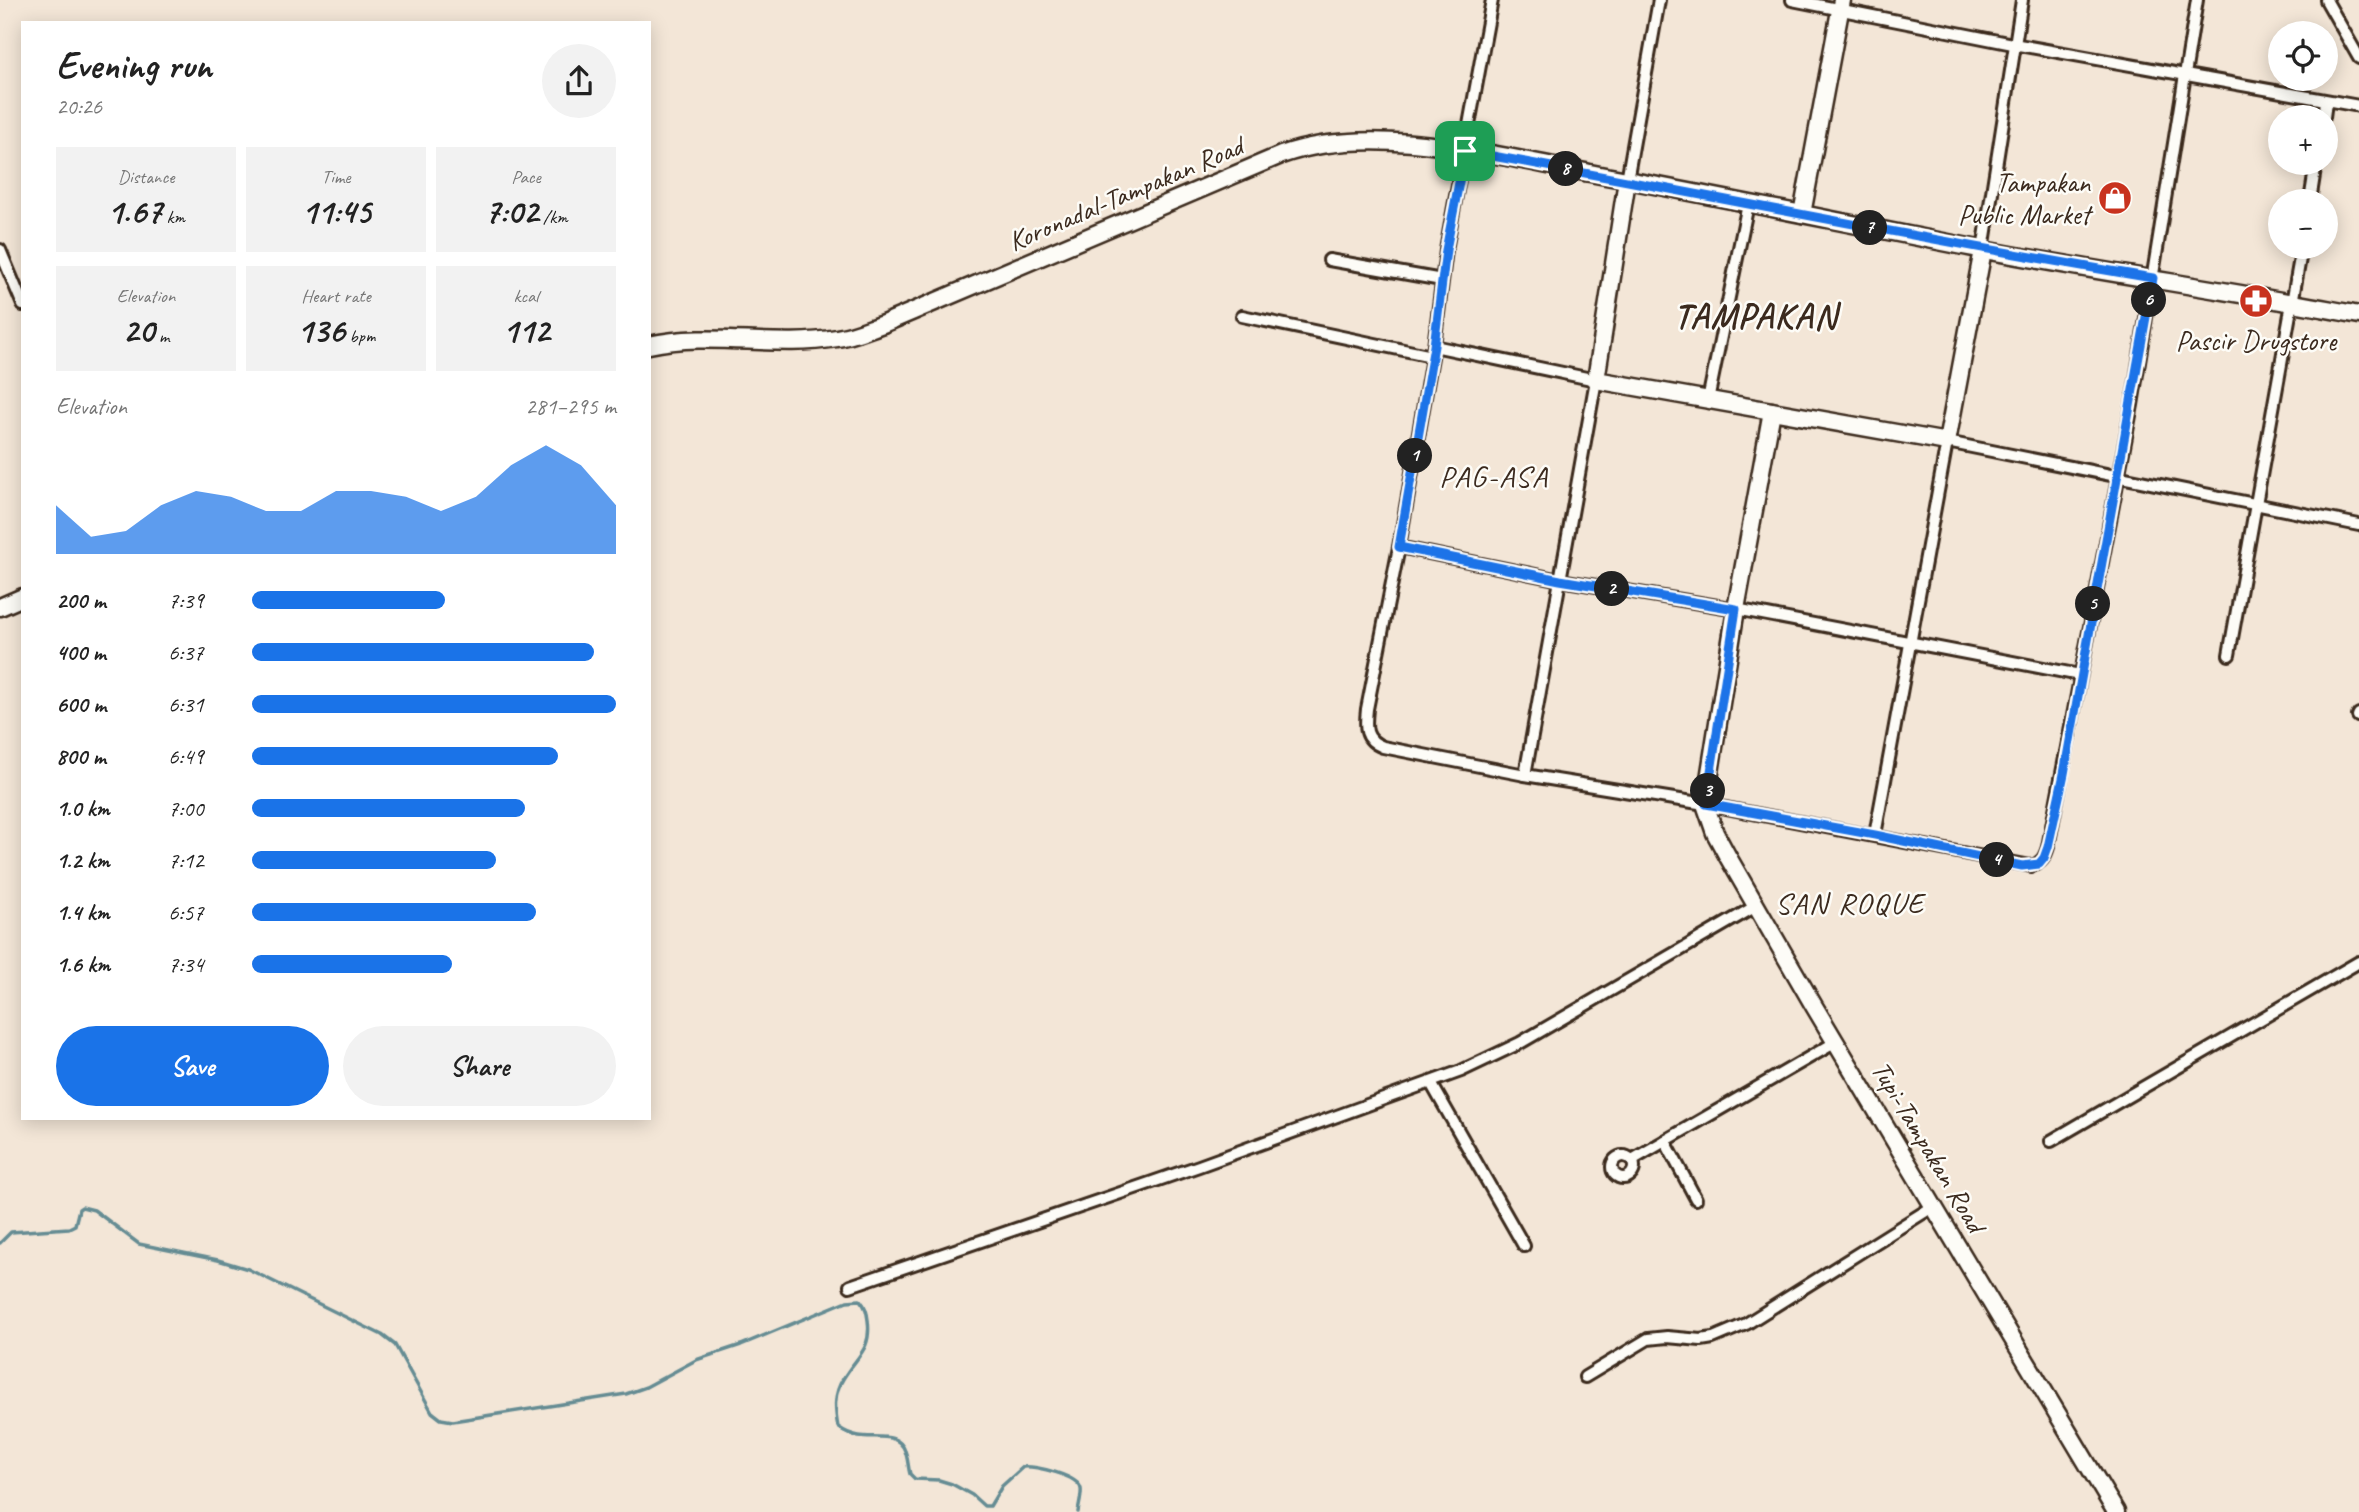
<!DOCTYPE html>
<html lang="en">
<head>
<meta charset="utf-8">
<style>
  body { margin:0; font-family:Caveat,sans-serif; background:#f2f2f2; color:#222; height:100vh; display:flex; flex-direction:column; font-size:26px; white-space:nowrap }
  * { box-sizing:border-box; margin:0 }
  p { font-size:23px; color:#767676 }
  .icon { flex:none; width:38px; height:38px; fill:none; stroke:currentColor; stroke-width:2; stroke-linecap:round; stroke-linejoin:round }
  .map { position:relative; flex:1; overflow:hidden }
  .sheet { position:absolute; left:21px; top:21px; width:630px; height:1099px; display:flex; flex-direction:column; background:#fff; border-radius:0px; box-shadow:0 4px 18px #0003 }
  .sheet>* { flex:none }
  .buttons { position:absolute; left:2268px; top:21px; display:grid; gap:14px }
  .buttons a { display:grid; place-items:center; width:70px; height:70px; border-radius:50%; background:#fff; box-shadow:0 4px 18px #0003; font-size:35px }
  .pin { position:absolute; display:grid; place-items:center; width:60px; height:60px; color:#fff; margin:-30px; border-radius:14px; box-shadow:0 4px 10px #0006 }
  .km { position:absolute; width:35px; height:35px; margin:-18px; border-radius:50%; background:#222; color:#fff; font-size:19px; line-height:35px; text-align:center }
  .round { display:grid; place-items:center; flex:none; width:74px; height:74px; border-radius:37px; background:#f2f2f2 }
  .overview { display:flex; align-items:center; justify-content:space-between; height:119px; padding:0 35px }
  h1 { font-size:38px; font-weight:700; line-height:52px }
  .stats { display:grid; grid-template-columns:repeat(3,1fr); gap:10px; height:119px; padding:7px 35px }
  .stats div { display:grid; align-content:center; border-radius:0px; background:#f2f2f2; text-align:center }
  .stats b { font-size:35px; font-weight:700 }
  .stats small { font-size:19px; font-weight:400 }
  .stats p { font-size:19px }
  .chart { height:196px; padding:14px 35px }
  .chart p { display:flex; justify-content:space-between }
  .chart svg { width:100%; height:126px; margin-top:7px; fill:#1a73e8; opacity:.7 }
  .cta { display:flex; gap:14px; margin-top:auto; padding:14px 35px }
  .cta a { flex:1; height:80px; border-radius:42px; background:#1a73e8; color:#fff; font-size:28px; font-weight:700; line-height:80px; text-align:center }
  .cta a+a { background:#f2f2f2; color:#222 }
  ul { padding:0 35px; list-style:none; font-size:23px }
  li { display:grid; grid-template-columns:112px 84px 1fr; align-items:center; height:52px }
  li i { height:18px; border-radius:9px; background:#1a73e8 }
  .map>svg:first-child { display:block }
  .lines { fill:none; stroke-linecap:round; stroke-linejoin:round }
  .stream { stroke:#658c93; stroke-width:3.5 }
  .minor-casing { stroke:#3b2a1e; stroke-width:16 }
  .secondary-casing { stroke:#3b2a1e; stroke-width:21 }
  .minor { stroke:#fdfcf7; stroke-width:10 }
  .secondary { stroke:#fdfcf7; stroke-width:16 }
  .route-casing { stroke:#fff; stroke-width:14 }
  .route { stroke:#1a73e8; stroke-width:9 }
  .labels { text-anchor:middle; stroke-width:5; stroke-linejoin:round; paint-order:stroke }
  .poi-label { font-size:28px; fill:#3b2a1e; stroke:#fdfcf7; text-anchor:end }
  .street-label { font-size:28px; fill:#3b2a1e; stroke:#fdfcf7 }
  .neighbourhood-label { font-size:30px; letter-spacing:2px; fill:#3b2a1e; stroke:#fdfcf7 }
  .district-label { font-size:35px; font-weight:bold; letter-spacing:2px; fill:#3b2a1e; stroke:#fdfcf7 }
</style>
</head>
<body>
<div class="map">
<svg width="2359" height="1512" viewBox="0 0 2359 1512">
  <rect width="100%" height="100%" fill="#f3e6d7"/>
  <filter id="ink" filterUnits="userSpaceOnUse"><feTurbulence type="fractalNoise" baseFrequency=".0143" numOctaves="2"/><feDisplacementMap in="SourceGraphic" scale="14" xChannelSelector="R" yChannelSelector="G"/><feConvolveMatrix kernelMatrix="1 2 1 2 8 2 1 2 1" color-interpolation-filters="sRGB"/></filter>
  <g filter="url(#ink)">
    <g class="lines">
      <path class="stream" d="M 0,1243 L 11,1232 L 69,1228 L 75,1225 L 79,1209 L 82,1207 L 94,1210 L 139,1244 L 218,1260 L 248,1269 L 382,1335 L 395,1345 L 432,1412 L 441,1419 L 453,1421 L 626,1394 L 646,1387 L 696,1360 L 741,1345 L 847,1301 L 860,1300 C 866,1307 867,1312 868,1320 C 872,1351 856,1356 843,1379 C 833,1394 835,1411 838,1427 C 845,1432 852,1435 859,1436 C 875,1439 898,1431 905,1451 C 908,1458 908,1467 910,1474 L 915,1479 L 939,1480 L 952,1484 L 972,1495 L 984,1506 L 990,1506 L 1002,1486 L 1023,1467 C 1035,1465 1079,1476 1081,1489 C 1082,1495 1079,1505 1078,1512"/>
      <g class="minor-casing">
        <g id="minor">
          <path d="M 1492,0 L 1446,250 L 1434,346 L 1399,547 L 1367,709 C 1365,727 1364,740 1383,747 L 1525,775 L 1705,804 L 2031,866 C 2042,863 2045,857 2048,847 L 2132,405 L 2197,0"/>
          <polyline points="1792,0 2013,44 2359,106"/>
          <polyline points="2326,0 2359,58"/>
          <polyline points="2324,117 2326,102"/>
          <polyline points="1627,180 1659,0"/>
          <polyline points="2310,201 2316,163"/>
          <polyline points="0,250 23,305"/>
          <polyline points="1983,250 2022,0"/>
          <polyline points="1329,260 1442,280"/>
          <polyline points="1242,316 1432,356"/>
          <polyline points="1434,346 1596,380 1525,775"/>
          <polyline points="1708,400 1748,204"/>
          <polyline points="1399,547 1560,580 1736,609 2080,675"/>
          <polyline points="2229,655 2302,247"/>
          <polyline points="2358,716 2359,714"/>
          <polyline points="1875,835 1947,442 2359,525"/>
          <polyline points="1431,1083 1524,1246"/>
          <polyline points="1665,1141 1696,1199"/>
          <polyline points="2051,1141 2359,962"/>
          <circle cx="1623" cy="1167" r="11"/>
          <polyline points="1632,1160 1836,1042"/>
          <polyline points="850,1286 1199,1166 1461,1071 1520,1043 1756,906"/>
          <polyline points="1585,1377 1648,1339 1667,1337 1701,1340 1713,1338 1746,1324 1934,1206"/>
        </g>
      </g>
      <g class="secondary-casing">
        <g id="secondary">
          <polyline points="1627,180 1596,380 1947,442 1983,250"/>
          <polyline points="1802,214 1842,0"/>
          <path d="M 649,345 C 711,331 775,349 837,338 C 853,336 868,329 883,324 L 1281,155 C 1373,122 1496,156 1590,173 C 1720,197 1850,224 1979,249 C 2105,273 2233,291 2359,315"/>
          <polyline points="1772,411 1736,609 1705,804 1715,833 1728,857 1814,1006 2116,1512"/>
          <polyline points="0,607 23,597"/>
        </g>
      </g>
      <use href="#minor" class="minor"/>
      <use href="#secondary" class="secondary"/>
    </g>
  </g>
  <g class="lines" filter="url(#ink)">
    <g class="route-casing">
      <path id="route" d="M 1465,151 C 1694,192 1923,240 2153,278 L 2064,774 L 2048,847 L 2044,858 L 2039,864 L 2022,866 L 1875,835 L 1706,804 L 1736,609 L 1560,580 L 1399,547 L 1434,346 L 1446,250 Z"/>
    </g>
    <use href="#route" class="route"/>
  </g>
  <defs>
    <g id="shop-disc" transform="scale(1.75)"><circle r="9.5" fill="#c8321e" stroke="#fdfcf7"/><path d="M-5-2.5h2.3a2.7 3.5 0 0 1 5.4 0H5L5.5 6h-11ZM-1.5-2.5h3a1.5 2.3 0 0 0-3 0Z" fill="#fff"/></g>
    <g id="pharmacy-disc" transform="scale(1.75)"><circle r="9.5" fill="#c8321e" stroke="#fdfcf7"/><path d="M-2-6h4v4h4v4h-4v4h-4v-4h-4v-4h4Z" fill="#fff"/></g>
  </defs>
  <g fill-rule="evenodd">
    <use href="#shop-disc" x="2115" y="198"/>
    <use href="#pharmacy-disc" x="2256" y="301"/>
  </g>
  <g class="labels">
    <g class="poi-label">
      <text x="2090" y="192">Tampakan<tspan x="2090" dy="32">Public Market</tspan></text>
      <text x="2256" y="350" text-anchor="middle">Pascir Drugstore</text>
    </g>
    <g class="street-label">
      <text transform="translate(1125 193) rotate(-23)" y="10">Koronadal-Tampakan Road</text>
      <text transform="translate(1929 1146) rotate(59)" y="10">Tupi-Tampakan Road</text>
    </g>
    <g class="neighbourhood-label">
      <text x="1494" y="486">PAG-ASA</text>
      <text x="1850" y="913">SAN ROQUE</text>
    </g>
    <g class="district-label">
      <text x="1756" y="328">TAMPAKAN</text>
    </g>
  </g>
</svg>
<div class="buttons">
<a><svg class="icon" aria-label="locate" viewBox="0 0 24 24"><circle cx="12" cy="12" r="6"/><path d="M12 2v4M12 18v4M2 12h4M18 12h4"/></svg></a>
<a>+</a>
<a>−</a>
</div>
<div class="pin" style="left:1465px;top:151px;background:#1e9e55"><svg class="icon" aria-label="arrive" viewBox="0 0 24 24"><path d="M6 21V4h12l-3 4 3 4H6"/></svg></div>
<b class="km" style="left:1415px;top:456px">1</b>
<b class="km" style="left:1612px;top:589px">2</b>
<b class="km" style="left:1708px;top:791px">3</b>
<b class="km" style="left:1997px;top:860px">4</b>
<b class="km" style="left:2093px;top:604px">5</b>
<b class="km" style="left:2149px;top:300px">6</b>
<b class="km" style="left:1870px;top:228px">7</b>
<b class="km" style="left:1566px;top:169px">8</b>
<section class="sheet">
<div class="overview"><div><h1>Evening run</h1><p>20:26</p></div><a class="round"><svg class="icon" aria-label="share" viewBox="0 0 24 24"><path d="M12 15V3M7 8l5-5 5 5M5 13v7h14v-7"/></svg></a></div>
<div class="stats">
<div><p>Distance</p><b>1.67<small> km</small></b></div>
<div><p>Time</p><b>11:45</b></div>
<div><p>Pace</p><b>7:02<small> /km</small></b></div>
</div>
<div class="stats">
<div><p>Elevation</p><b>20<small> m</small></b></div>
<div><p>Heart rate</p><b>136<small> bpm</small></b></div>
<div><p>kcal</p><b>112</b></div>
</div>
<div class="chart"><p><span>Elevation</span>281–295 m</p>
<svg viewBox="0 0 160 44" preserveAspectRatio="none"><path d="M0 44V27L10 38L20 36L30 27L40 22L50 24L60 29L70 29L80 22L90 22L100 24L110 29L120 24L130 13L140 6L150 13L160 27V44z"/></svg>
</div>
<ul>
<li><b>200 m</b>7:39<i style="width:53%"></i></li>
<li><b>400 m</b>6:37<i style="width:94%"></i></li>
<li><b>600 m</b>6:31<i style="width:100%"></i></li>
<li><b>800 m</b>6:49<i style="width:84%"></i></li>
<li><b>1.0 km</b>7:00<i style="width:75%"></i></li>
<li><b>1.2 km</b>7:12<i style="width:67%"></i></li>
<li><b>1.4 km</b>6:57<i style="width:78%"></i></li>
<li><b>1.6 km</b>7:34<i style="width:55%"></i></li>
</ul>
<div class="cta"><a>Save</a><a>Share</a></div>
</section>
</div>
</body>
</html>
